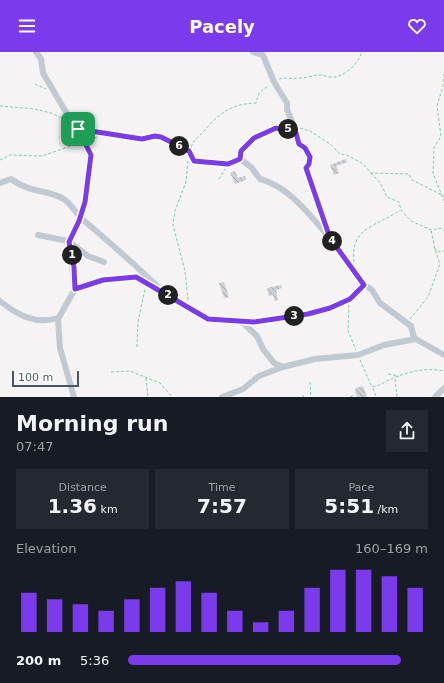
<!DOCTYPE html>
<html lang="en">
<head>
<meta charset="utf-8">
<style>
  body { margin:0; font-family:"DejaVu Sans",sans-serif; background:#242831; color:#f1f3f6; height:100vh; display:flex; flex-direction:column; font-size:15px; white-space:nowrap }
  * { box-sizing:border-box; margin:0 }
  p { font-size:13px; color:#9ea1a6 }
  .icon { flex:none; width:22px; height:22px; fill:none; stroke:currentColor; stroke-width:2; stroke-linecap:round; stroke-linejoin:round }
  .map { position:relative; height:345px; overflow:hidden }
  .drawer { display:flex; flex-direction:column; background:#171b24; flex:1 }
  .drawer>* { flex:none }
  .scale { position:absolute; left:12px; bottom:10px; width:67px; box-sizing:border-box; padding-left:4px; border:2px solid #4a5661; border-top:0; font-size:11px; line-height:14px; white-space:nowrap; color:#4a5661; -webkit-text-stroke:3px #fff; paint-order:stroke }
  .pin { position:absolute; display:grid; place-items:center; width:34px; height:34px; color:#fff; margin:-17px; border-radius:8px; box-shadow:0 2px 6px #0006 }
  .km { position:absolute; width:20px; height:20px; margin:-10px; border-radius:50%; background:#222; color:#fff; font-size:11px; line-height:20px; text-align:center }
  .round { display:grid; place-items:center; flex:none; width:42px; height:42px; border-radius:0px; background:#242831 }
  .head { display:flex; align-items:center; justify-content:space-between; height:68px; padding:0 16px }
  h1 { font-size:22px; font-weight:600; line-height:30px }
  .figures { display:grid; grid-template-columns:repeat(3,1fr); gap:6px; height:68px; padding:4px 16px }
  .figures div { display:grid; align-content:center; border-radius:0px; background:#242831; text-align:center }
  .figures b { font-size:20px; font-weight:600 }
  .figures small { font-size:11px; font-weight:400 }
  .figures p { font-size:11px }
  .chart { height:112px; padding:8px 16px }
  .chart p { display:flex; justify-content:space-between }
  .chart svg { width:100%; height:72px; margin-top:4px; stroke:#7c3aed; stroke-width:6 }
  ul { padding:0 16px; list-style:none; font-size:13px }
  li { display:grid; grid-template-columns:64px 48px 1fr; align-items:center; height:30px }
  li i { height:10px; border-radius:5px; background:#7c3aed }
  header { display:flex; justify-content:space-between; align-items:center; height:52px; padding:0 16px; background:#7c3aed; color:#fff; font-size:18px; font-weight:600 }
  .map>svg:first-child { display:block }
  .building { fill:url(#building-back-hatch) }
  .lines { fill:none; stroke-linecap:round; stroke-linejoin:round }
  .path { stroke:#7ad0a6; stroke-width:1; stroke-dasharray:3 2; stroke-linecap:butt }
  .minor { stroke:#c1cad2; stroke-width:6 }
  .route-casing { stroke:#fff; stroke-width:8 }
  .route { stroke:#7c3aed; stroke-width:5 }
</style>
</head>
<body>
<header><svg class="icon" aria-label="menu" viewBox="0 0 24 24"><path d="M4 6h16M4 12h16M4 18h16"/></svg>Pacely<svg class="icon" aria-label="heart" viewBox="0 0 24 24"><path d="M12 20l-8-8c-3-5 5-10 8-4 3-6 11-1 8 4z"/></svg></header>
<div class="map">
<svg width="444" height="345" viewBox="0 0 444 345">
  <defs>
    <pattern id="building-back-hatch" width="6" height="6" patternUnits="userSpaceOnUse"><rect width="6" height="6" fill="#cdcfd5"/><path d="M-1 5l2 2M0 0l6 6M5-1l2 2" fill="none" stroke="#a8abb0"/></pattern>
  </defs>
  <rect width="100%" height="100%" fill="#f5f3f3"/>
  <g class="building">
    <polygon points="346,107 347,110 336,114 339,121 334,123 330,113"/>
    <polygon points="235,119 238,126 245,124 246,128 235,132 230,121"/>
    <polygon points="224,230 229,245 224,246 219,231"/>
    <polygon points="281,233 282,236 276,238 278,248 275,249 273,243 269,244 267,236"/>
    <polygon points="363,334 367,345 356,345 358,343 356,343 355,336"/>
  </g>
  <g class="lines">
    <g class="path">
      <polyline points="444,22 443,34 437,54 441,84 434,96 433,121 444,149"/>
      <path d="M 279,27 C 286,25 293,27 301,26 C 307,26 313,23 319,23 C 324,23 330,26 335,25 C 347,23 358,11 362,0"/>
      <polyline points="35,32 46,37"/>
      <polyline points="0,54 35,57 51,61 64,67"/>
      <polyline points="300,76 310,79 330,92 340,102 347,103 363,112 371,121 409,122 412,128 444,144"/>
      <polyline points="89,88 97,85"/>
      <path d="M 191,95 C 194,87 200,84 205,78 C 220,60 232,52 256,51 L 259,41 L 269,33"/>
      <path d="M 241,102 C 242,88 266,82 276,76 L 285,79 L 290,76"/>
      <polyline points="0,108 10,103 42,104 80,91"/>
      <polyline points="371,121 381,132 387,145 399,150 401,158 411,169 431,178 442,176 444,179"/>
      <polyline points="219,127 225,117"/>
      <polyline points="435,196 437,200 444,199"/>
      <path d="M 354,210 C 350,174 377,175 400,158"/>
      <polyline points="188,248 185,219 173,173 175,159 186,130 188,108"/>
      <polyline points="349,253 348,279 356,298"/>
      <polyline points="410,267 428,245 440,212 435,198 431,178"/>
      <polyline points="137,295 138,270 145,237"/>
      <path d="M 360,308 L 372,335 L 377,334 C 398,323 420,314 444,319"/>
      <polyline points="111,320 130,319 160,331 172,345"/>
      <polyline points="388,322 399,324"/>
      <polyline points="146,326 148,345"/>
      <polyline points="395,327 397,345"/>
      <polyline points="310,330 311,345"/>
      <polyline points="373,336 376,345"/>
      <polyline points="302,343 304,345"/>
      <polyline points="350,345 355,343"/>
    </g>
    <g class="minor">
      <path d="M 36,0 L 41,7 L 43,21 L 76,77 L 142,87 L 155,84 L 161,85 L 189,99 L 194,109 L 228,112 L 240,107 L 251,115 L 260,127 C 290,135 310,164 330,186"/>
      <path d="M 253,0 L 263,3 L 274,30 L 287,51 L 287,58 L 297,81 L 299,92 C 308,98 314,107 306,116 L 330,186 L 364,233"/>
      <path d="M 0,131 L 11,127 C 30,141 44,137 62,146 C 70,150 75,160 81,166 C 107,188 132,210 157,234"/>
      <polyline points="38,183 68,189 88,204 104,210"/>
      <polyline points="75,237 69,190 79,169 85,150 91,103 78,77"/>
      <path d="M 0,249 C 17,263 36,273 58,266"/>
      <polyline points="241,269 257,284 263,297 274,311 283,315 315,307 358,303 384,293 416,287"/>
      <polyline points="74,345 60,296 58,267 75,237 103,228 136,225 208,267 253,270 308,262 330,256 350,247 361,234 365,233 372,238 380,251 411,274 414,286 444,303"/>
      <polyline points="222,345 243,337 259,324 283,315"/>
      <polyline points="435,345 444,336"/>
    </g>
  </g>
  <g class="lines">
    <g class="route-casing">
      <polygon id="route" points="294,74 299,92 305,96 310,105 309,112 306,116 330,186 364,233 350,247 330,256 308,262 254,270 208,267 136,225 103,228 75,237 74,215 69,190 79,169 85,150 91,103 78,77 142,87 155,84 161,85 189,99 194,109 228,112 240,107 241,99 254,86 276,76 285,79"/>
    </g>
    <use href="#route" class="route"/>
  </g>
</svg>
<div class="scale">100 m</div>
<div class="pin" style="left:78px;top:77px;background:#1e9e55"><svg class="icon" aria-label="arrive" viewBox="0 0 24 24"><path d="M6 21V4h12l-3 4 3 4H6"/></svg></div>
<b class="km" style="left:72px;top:203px">1</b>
<b class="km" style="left:168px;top:243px">2</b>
<b class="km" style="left:294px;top:264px">3</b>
<b class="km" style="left:332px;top:189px">4</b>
<b class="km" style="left:288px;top:77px">5</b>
<b class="km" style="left:179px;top:94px">6</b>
</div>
<section class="drawer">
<div class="head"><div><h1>Morning run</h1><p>07:47</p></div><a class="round"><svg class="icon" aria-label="share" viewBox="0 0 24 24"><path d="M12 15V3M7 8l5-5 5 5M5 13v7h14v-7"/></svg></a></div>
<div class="figures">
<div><p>Distance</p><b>1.36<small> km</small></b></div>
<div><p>Time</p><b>7:57</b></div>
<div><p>Pace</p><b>5:51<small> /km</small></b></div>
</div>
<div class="chart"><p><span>Elevation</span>160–169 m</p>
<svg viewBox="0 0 160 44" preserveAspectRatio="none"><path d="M5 44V20M15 44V24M25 44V27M35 44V31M45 44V24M55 44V17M65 44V13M75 44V20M85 44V31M95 44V38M105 44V31M115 44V17M125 44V6M135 44V6M145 44V10M155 44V17"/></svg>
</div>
<ul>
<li><b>200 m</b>5:36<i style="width:91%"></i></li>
</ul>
</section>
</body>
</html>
